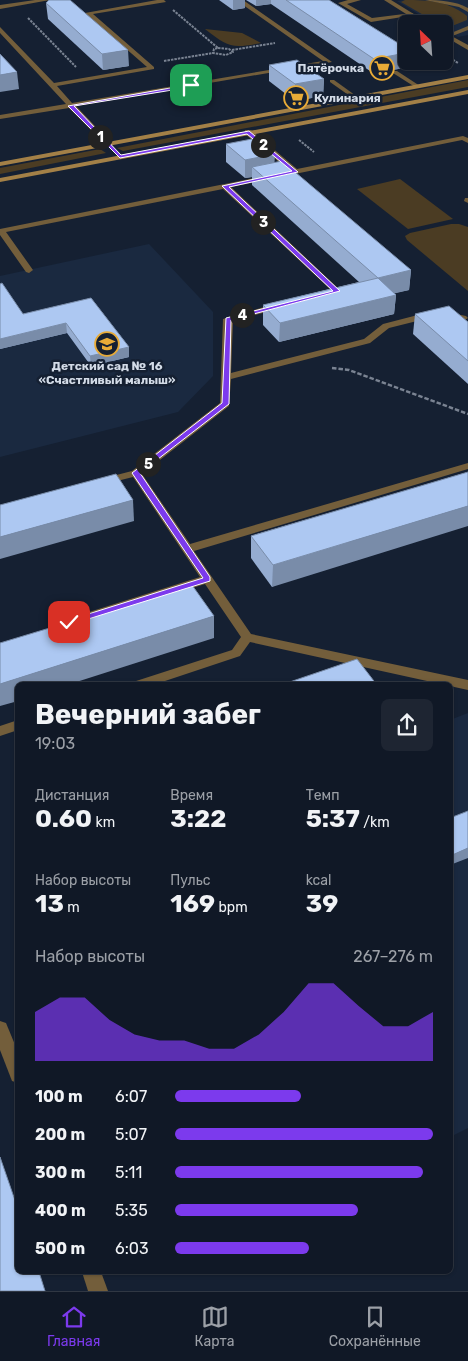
<!DOCTYPE html>
<html lang="ru">
<head>
<meta charset="utf-8">
<style>
  body { margin:0; font-family:Rubik,sans-serif; background:#1e2532; color:#f1f3f6; height:100vh; display:flex; flex-direction:column; font-size:19px; white-space:nowrap }
  * { box-sizing:border-box; margin:0 }
  p { font-size:16px; color:#9ca0a7 }
  .icon { flex:none; width:28px; height:28px; fill:none; stroke:currentColor; stroke-width:2; stroke-linecap:round; stroke-linejoin:round }
  .map { position:relative; flex:1; overflow:hidden }
  .drawer { position:absolute; left:15px; top:682px; width:438px; height:592px; display:flex; flex-direction:column; background:#101826; border-radius:8px; box-shadow:0 1px 4px #0004,0 0 0 1px #303743 }
  .drawer>* { flex:none }
  .needle { width:32px; rotate:335deg }
  .fabs { position:absolute; left:398px; top:15px; display:grid; gap:10px }
  .fabs a { display:grid; place-items:center; width:55px; height:55px; border-radius:8px; background:#101826; box-shadow:0 1px 4px #0004,0 0 0 1px #303743; font-size:25px }
  .pin { position:absolute; display:grid; place-items:center; width:42px; height:42px; color:#fff; margin:-21px; border-radius:10px; box-shadow:0 2px 8px #0006 }
  .km { position:absolute; width:25px; height:25px; margin:-12px; border-radius:50%; background:#222; color:#fff; font-size:14px; line-height:25px; text-align:center }
  .round { display:grid; place-items:center; flex:none; width:52px; height:52px; border-radius:8px; background:#1e2532 }
  .headline { display:flex; align-items:center; justify-content:space-between; height:85px; padding:0 20px }
  h1 { font-size:28px; font-weight:700; line-height:38px }
  .stats { display:grid; grid-template-columns:repeat(3,1fr); gap:8px; height:85px; padding:5px 20px }
  .stats div { display:grid; align-content:center }
  .stats b { font-size:25px; font-weight:700 }
  .stats small { font-size:14px; font-weight:400 }
  .stats p { font-size:14px }
  .chart { height:140px; padding:10px 20px }
  .chart p { display:flex; justify-content:space-between }
  .chart svg { width:100%; height:90px; margin-top:5px; fill:#7c3aed; opacity:.7 }
  ul { padding:0 20px; list-style:none; font-size:16px }
  li { display:grid; grid-template-columns:80px 60px 1fr; align-items:center; height:38px }
  li i { height:12px; border-radius:6px; background:#7c3aed }
  .tabs { display:flex; justify-content:space-around; align-items:center; height:70px; border-top:1px solid #303743; background:#101826; font-size:14px; color:#9ca0a7 }
  .tabs a { display:grid; justify-items:center; gap:2px }
  .tabs .selected { color:#7c3aed }
  .map>svg:first-child { display:block }
  .built { fill:#1a2940 }
  .green { fill:#4b3c23 }
  .lines { fill:none; stroke-linecap:round; stroke-linejoin:round }
  .path-far1 { stroke:#7a8392; stroke-width:2; stroke-dasharray:2.5 1; stroke-linecap:butt }
  .path { stroke:#7a8392; stroke-width:2.5; stroke-dasharray:4.5 2; stroke-linecap:butt }
  .service { fill:#735e3b; fill-rule:evenodd }
  .tertiary { fill:#735e3b; fill-rule:evenodd }
  .secondary { fill:#a38047; fill-rule:evenodd }
  .wall { fill:#95acd0 }
  .shaded-wall { fill:#798ca9 }
  .building { fill:#adc8f2; stroke:#798ca9 }
  .route { fill:#7c3aed; stroke:#fff }
  .labels { text-anchor:middle; stroke-width:5; stroke-linejoin:round; paint-order:stroke }
  .far-poi-label { font-size:12px; font-weight:bold; fill:#d3dbe7; stroke:#152032; text-anchor:end }
</style>
</head>
<body>
<div class="map">
<svg width="468" height="1291" viewBox="0 0 468 1291">
  <rect width="100%" height="100%" fill="#152032"/>
  <g class="built">
    <polygon points="405,0 468,0 468,35 458,37 444,29 444,24 435,24 397,1"/>
    <polygon points="149,244 213,312 213,376 178,412 0,457 0,276"/>
    <polygon points="468,713 468,1128 450,1137 450,720"/>
  </g>
  <g class="green">
    <path d="M 405,0 C 429,0 448,1 467,16 L 467,20 L 452,26 L 439,24 L 401,2 Z"/>
    <path d="M 205,29 L 242,33 L 261,43 C 231,49 228,47 205,29 Z"/>
    <polygon points="468,80 468,87 123,151 117,148"/>
    <polygon points="100,149 106,153 0,174 0,168"/>
    <polygon points="400,179 453,219 408,229 357,189"/>
    <polygon points="451,224 459,224 468,227 468,291 407,240 405,236 410,233"/>
  </g>
  <g class="lines">
    <g class="path-far1">
      <polyline points="173,10 218,48"/>
      <polyline points="28,18 76,67"/>
      <polygon points="218,48 229,49 233,52 226,55 213,53 214,49"/>
      <polyline points="232,50 275,43"/>
      <polyline points="444,54 458,63"/>
      <polyline points="164,61 213,53"/>
      <polyline points="299,140 314,152"/>
    </g>
    <polyline class="path" points="332,368 349,370 468,414"/>
    <g class="service">
      <polygon points="35,0 50,0 0,9 0,5"/>
      <polygon points="157,0 164,0 166,2 93,14 154,67 154,69 57,86 72,103 323,61 236,0 243,0 332,62 76,106 110,142 110,146 107,146 69,108 0,119 0,115 66,104 0,33 0,27 54,83 147,67 85,13"/>
      <polygon points="348,0 361,0 347,4 372,18 412,13 415,15 371,22 338,3"/>
      <path d="M 425,0 C 439,0 456,1 468,8 L 468,12 L 459,7 Z"/>
      <polygon points="468,26 468,30 447,38 444,36"/>
      <polygon points="393,71 397,71 420,86 415,87 393,73"/>
      <polygon points="330,80 334,80 359,98 354,99 330,82"/>
      <polygon points="245,130 251,130 297,169 463,136 468,138 468,143 462,140 231,187 341,291 337,294 321,296 321,292 331,290 223,189 6,232 33,270 29,273 26,272 0,235 0,229 290,171 245,134"/>
      <polygon points="465,198 468,198 468,203 464,201"/>
      <polygon points="278,303 281,304 281,308 233,321 231,373 364,339 383,324 437,310 466,316 468,318 463,321 437,316 389,328 370,343 231,379 229,406 142,474 190,544 468,463 468,469 194,551 251,634 468,680 468,690 250,642 240,656 153,685 132,685 133,682 232,650 241,637 205,584 74,625 68,621 70,618 200,577 133,477 101,485 96,482 97,480 132,471 220,403 223,319"/>
      <polygon points="18,720 18,730 0,736 0,726"/>
      <polygon points="0,1021 6,1023 18,1052 18,1083 12,1081 0,1050"/>
      <polygon points="82,1272 101,1272 108,1291 88,1291"/>
    </g>
    <g class="tertiary">
      <polygon points="384,0 391,0 430,24 422,24"/>
      <polygon points="444,32 468,45 468,50 444,36"/>
    </g>
    <g class="secondary">
      <polygon points="468,75 468,79 0,166 0,162"/>
      <polygon points="468,90 468,94 0,182 0,178"/>
    </g>
  </g>
  <g class="wall">
    <polygon points="219,0 245,0 245,8 233,10"/>
    <polygon points="246,0 329,0 411,67 373,73 271,4 256,6"/>
    <polygon points="46,3 129,66 103,70 48,19"/>
    <polygon points="269,65 324,79 323,96 295,101 269,81"/>
    <polygon points="226,144 258,144 274,162 411,270 409,290 394,293 396,295 394,314 279,342 263,325 263,305 359,282 252,185 252,177 245,178 226,162"/>
    <polygon points="0,284 23,314 91,298 129,347 129,357 91,366 67,333 0,349"/>
    <polygon points="415,314 468,322 468,384 413,334"/>
    <polygon points="468,472 272,587 251,558 251,536"/>
  </g>
  <g class="shaded-wall">
    <polygon points="233,0 245,0 245,8 233,10"/>
    <polygon points="256,0 271,0 271,4 256,6"/>
    <polygon points="128,50 129,66 103,70 102,54"/>
    <polygon points="406,53 406,61 411,61 411,67 373,73 374,59"/>
    <polygon points="17,72 19,89 0,92 0,75"/>
    <polygon points="324,79 323,96 295,101 295,84"/>
    <polygon points="275,154 274,172 252,167 252,177 245,178 245,160"/>
    <polygon points="411,270 409,290 376,298 378,278"/>
    <polygon points="396,295 394,314 279,342 280,323"/>
    <polygon points="66,323 67,333 0,349 0,339"/>
    <polygon points="129,347 129,357 91,366 90,356"/>
    <polygon points="133,500 134,521 0,559 0,537"/>
    <polygon points="468,506 468,526 272,587 273,565"/>
    <polygon points="214,616 214,638 67,685 18,685 18,701 0,706 0,684"/>
    <polygon points="468,848 468,858 450,865 450,856"/>
  </g>
  <g class="building">
    <polygon points="49,0 70,0 128,50 102,54 46,3"/>
    <polygon points="286,0 329,0 406,48 406,53 374,59"/>
    <polygon points="0,54 17,72 0,75"/>
    <polygon points="297,60 324,79 295,84 269,65"/>
    <polygon points="252,139 258,144 262,144 275,154 245,160 226,144"/>
    <polygon points="282,161 411,270 378,278 252,167"/>
    <polygon points="378,278 396,295 280,323 263,305"/>
    <polygon points="2,283 23,314 91,298 129,347 90,356 66,323 0,339 0,284"/>
    <polygon points="449,306 468,322 468,361 415,314"/>
    <polygon points="468,472 468,506 273,565 251,536"/>
    <polygon points="116,474 133,500 0,537 0,505"/>
    <polygon points="192,585 214,616 0,684 0,643"/>
    <polygon points="357,659 377,685 281,685"/>
    <polygon points="468,811 468,848 450,856 450,818"/>
    <polygon points="0,1157 18,1209 18,1272 39,1272 45,1291 0,1291"/>
  </g>
  <polygon class="route" points="193,84 191,87 74,106 121,155 249,131 298,172 229,187 340,291 231,320 229,404 140,473 210,577 210,581 69,625 65,622 66,621 203,578 132,473 222,403 226,318 333,291 222,186 292,171 247,134 120,158 68,106"/>
  <defs>
    <g id="supermarket-ring" transform="scale(1.25)"><circle r="9.5" fill="#152032" stroke="#e8ab37" stroke-width="1.5"/><path d="M-6-5.5h2.5l.6 2H6L4.5 2H-2.5L-4.4-4H-6ZM-1.5 3.2a1.3 1.3 0 1 0 .1 0ZM3 3.2a1.3 1.3 0 1 0 .1 0Z" fill="#e8ab37"/></g>
    <g id="school-ring" transform="scale(1.25)"><circle r="9.5" fill="#152032" stroke="#e8ab37" stroke-width="1.5"/><path d="M0-5L7-2L0 1L-7-2ZM-4 1L0 2.5L4 1V4Q0 6-4 4Z" fill="#e8ab37"/></g>
  </defs>
  <g fill-rule="evenodd">
    <use href="#supermarket-ring" x="382" y="68"/>
    <use href="#supermarket-ring" x="296" y="98"/>
    <use href="#school-ring" x="107" y="344"/>
  </g>
  <g class="labels">
    <g class="far-poi-label">
      <text x="364" y="72">Пятёрочка</text>
      <text x="314" y="102" text-anchor="start">Кулинария</text>
      <text x="107" y="370" text-anchor="middle">Детский сад № 16<tspan x="107" dy="14">«Счастливый малыш»</tspan></text>
    </g>
  </g>
</svg>
<div class="fabs">
<a><svg class="needle" viewBox="-14 -14 28 28"><path d="M0-13l5 13h-10z" fill="#e53935"/><path d="M0 13l5-13h-10z" fill="#9ca0a7"/></svg></a>
</div>
<div class="pin" style="left:191px;top:85px;background:#1e9e55"><svg class="icon" aria-label="arrive" viewBox="0 0 24 24"><path d="M6 21V4h12l-3 4 3 4H6"/></svg></div>
<div class="pin" style="left:69px;top:622px;background:#d93025"><svg class="icon" aria-label="check" viewBox="0 0 24 24"><path d="M5 12l5 5 9-10"/></svg></div>
<b class="km" style="left:100px;top:137px">1</b>
<b class="km" style="left:263px;top:145px">2</b>
<b class="km" style="left:263px;top:222px">3</b>
<b class="km" style="left:242px;top:315px">4</b>
<b class="km" style="left:148px;top:464px">5</b>
<section class="drawer">
<div class="headline"><div><h1>Вечерний забег</h1><p>19:03</p></div><a class="round"><svg class="icon" aria-label="share" viewBox="0 0 24 24"><path d="M12 15V3M7 8l5-5 5 5M5 13v7h14v-7"/></svg></a></div>
<div class="stats">
<div><p>Дистанция</p><b>0.60<small> km</small></b></div>
<div><p>Время</p><b>3:22</b></div>
<div><p>Темп</p><b>5:37<small> /km</small></b></div>
</div>
<div class="stats">
<div><p>Набор высоты</p><b>13<small> m</small></b></div>
<div><p>Пульс</p><b>169<small> bpm</small></b></div>
<div><p>kcal</p><b>39</b></div>
</div>
<div class="chart"><p><span>Набор высоты</span>267–276 m</p>
<svg viewBox="0 0 160 44" preserveAspectRatio="none"><path d="M0 44V20L10 13L20 13L30 24L40 31L50 34L60 34L70 38L80 38L90 31L100 20L110 6L120 6L130 17L140 27L150 27L160 20V44z"/></svg>
</div>
<ul>
<li><b>100 m</b>6:07<i style="width:49%"></i></li>
<li><b>200 m</b>5:07<i style="width:100%"></i></li>
<li><b>300 m</b>5:11<i style="width:96%"></i></li>
<li><b>400 m</b>5:35<i style="width:71%"></i></li>
<li><b>500 m</b>6:03<i style="width:52%"></i></li>
</ul>
</section>
</div>
<nav class="tabs">
<a class="selected"><svg class="icon" aria-label="home" viewBox="0 0 24 24"><path d="M3 11l9-7 9 7M6 9v11h12V9"/></svg>Главная</a>
<a><svg class="icon" aria-label="map" viewBox="0 0 24 24"><path d="M3 6l6-2 6 2 6-2v14l-6 2-6-2-6 2zM9 4v14M15 6v14"/></svg>Карта</a>
<a><svg class="icon" aria-label="saved" viewBox="0 0 24 24"><path d="M7 4h10v16l-5-4-5 4z"/></svg>Сохранённые</a>
</nav>
</body>
</html>
